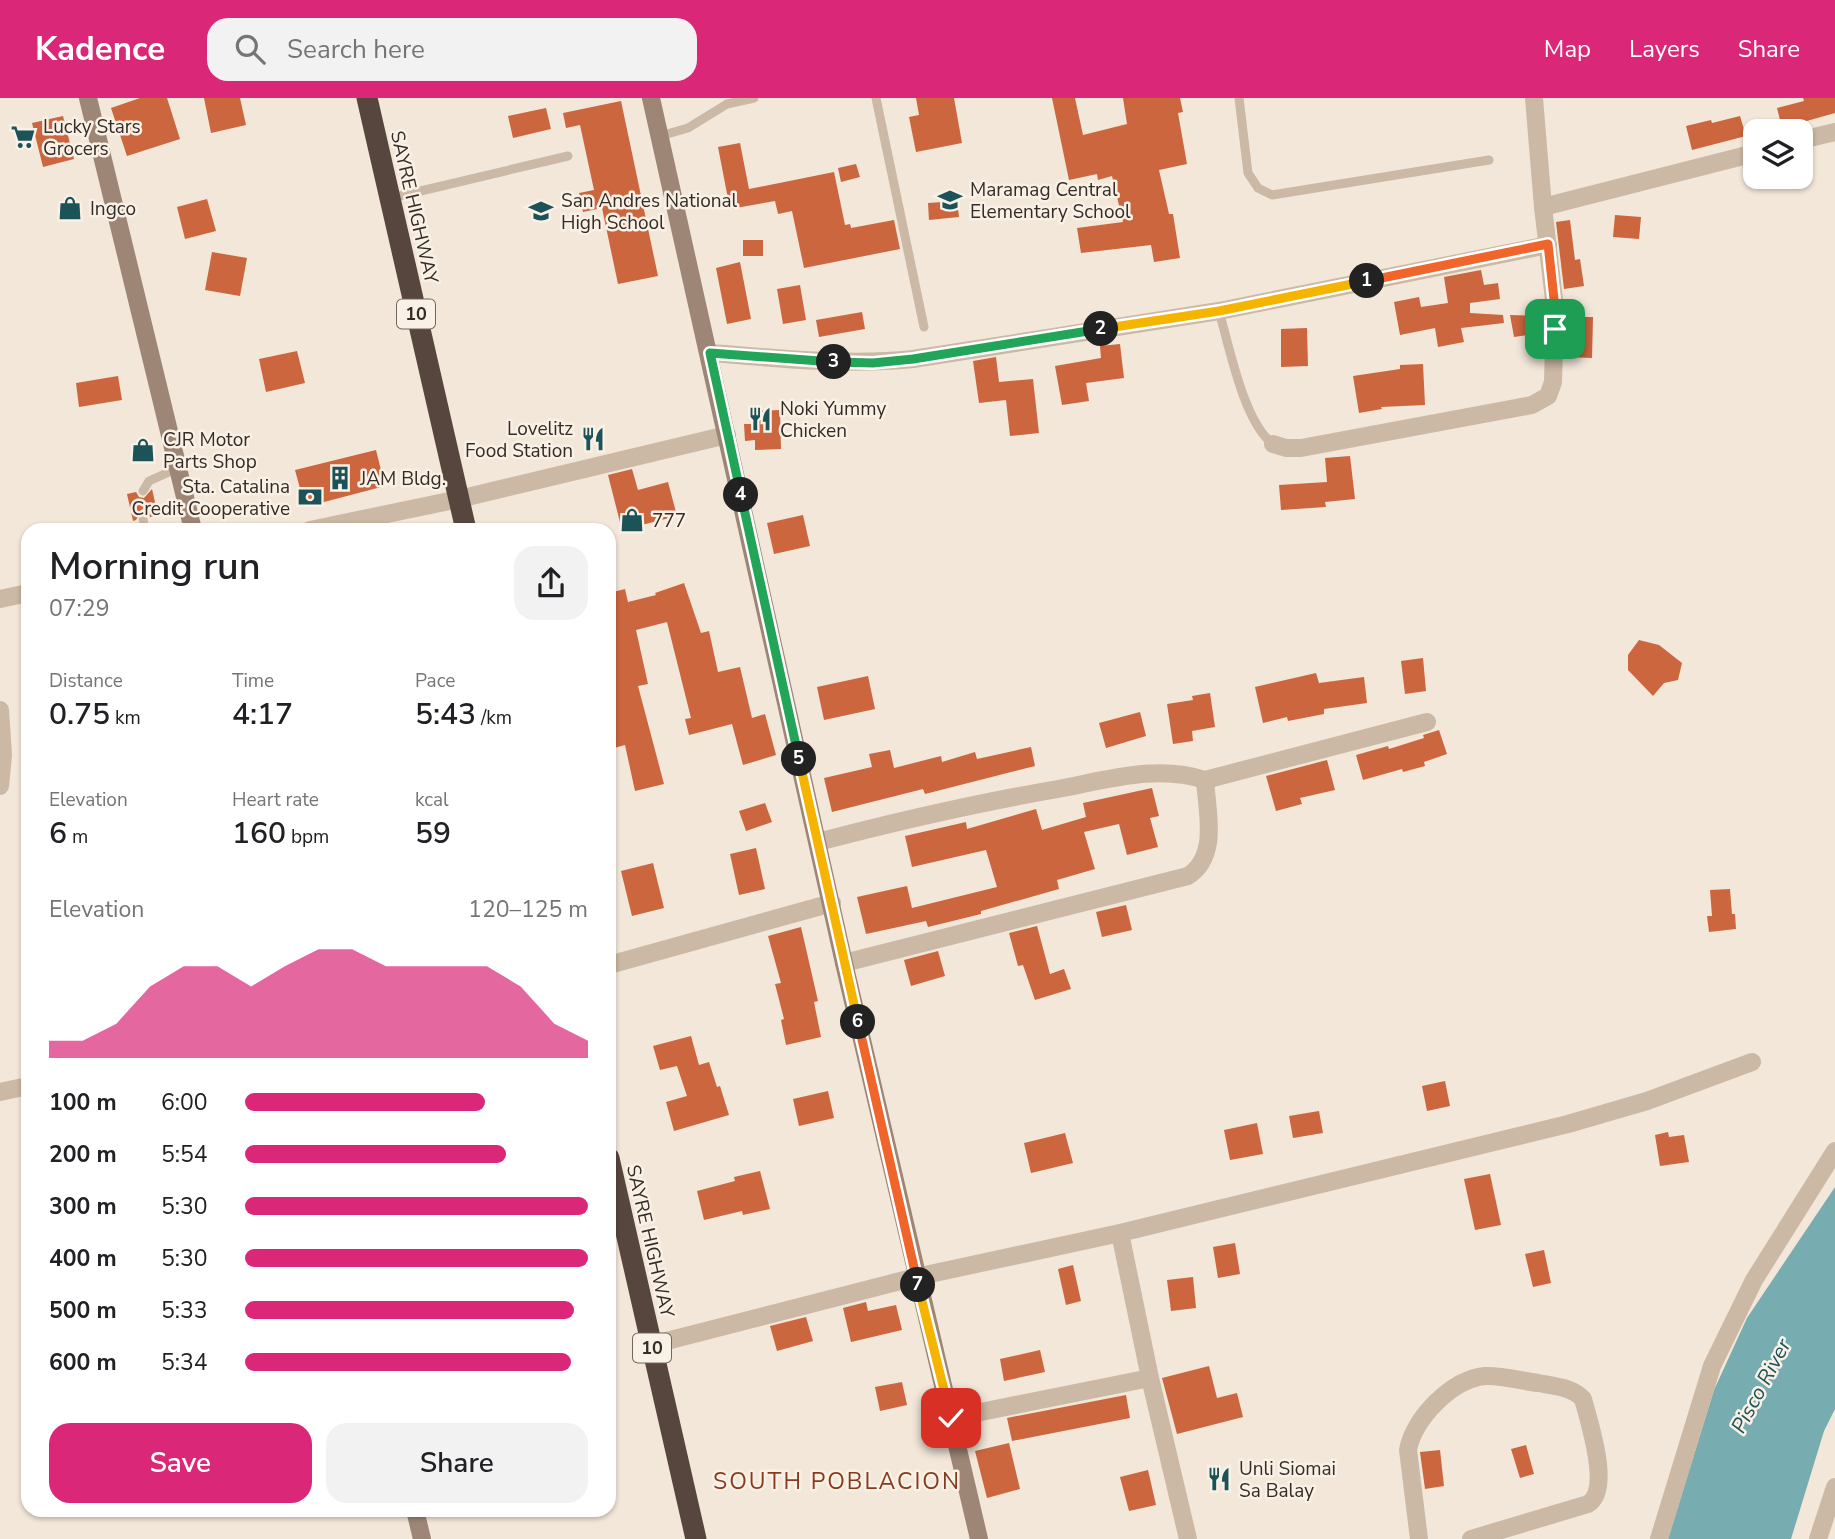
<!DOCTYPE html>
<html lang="en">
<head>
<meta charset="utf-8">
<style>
  body { margin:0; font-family:"Nunito Sans",sans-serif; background:#f2f2f2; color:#202124; height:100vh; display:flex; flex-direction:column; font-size:26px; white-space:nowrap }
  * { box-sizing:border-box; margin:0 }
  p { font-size:23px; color:#757577 }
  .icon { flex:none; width:38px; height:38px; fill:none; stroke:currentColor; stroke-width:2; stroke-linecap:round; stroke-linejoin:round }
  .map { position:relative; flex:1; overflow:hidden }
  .side { position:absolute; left:21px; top:425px; width:595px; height:994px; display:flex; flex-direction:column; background:#fff; border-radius:21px; box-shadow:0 2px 5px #0004 }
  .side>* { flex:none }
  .fabs { position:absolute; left:1743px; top:21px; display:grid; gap:14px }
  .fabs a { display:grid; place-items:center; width:70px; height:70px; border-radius:14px; background:#fff; box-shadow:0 2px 5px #0004; font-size:35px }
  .pin { position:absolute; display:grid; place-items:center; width:60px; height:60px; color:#fff; margin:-30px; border-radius:14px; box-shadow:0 4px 10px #0006 }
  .km { position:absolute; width:35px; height:35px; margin:-18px; border-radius:50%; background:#222; color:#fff; font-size:19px; line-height:35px; text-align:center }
  .round { display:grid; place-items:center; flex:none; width:74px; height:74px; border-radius:21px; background:#f2f2f2 }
  .headline { display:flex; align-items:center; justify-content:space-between; height:119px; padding:0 28px }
  h1 { font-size:38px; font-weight:600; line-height:52px }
  .figures { display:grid; grid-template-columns:repeat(3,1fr); gap:10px; height:119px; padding:7px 28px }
  .figures div { display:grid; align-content:center }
  .figures b { font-size:30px; font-weight:600 }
  .figures small { font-size:19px; font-weight:400 }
  .figures p { font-size:19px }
  .chart { height:196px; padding:14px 28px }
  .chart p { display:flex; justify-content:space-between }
  .chart svg { width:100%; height:126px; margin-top:7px; fill:#db2777; opacity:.7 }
  .cta { display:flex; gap:14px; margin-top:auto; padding:14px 28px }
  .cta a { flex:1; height:80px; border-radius:21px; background:#db2777; color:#fff; font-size:28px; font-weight:600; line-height:80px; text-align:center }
  .cta a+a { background:#f2f2f2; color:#202124 }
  ul { padding:0 28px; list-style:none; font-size:23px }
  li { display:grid; grid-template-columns:112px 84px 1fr; align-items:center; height:52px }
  li i { height:18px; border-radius:9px; background:#db2777 }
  header { display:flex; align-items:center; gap:42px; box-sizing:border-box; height:98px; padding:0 35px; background:#db2777; color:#fff }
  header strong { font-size:33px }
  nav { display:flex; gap:38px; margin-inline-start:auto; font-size:24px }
  .search { width:490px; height:63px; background:#f2f2f2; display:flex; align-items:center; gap:18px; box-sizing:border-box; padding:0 24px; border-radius:21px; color:#757577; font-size:26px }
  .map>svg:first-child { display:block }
  .water { fill:#77acb0 }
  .building { fill:#cb663f }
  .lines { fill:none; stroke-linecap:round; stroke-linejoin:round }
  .lane { stroke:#cbb8a5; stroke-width:9 }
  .street { stroke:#cbb8a5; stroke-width:18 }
  .secondary { stroke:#9e8676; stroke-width:18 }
  .highway { stroke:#57463d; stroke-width:21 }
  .split-1-casing { stroke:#fff; stroke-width:14 }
  .split-2-casing { stroke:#fff; stroke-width:14 }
  .split-3-casing { stroke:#fff; stroke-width:14 }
  .split-4-casing { stroke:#fff; stroke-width:14 }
  .split-5-casing { stroke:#fff; stroke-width:14 }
  .split-6-casing { stroke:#fff; stroke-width:14 }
  .split-7-casing { stroke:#fff; stroke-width:14 }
  .split-8-casing { stroke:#fff; stroke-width:14 }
  .split-1 { stroke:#f0652b; stroke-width:9 }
  .split-2 { stroke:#f5b400; stroke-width:9 }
  .split-3 { stroke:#22a559; stroke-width:9 }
  .split-4 { stroke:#22a559; stroke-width:9 }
  .split-5 { stroke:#22a559; stroke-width:9 }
  .split-6 { stroke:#f5b400; stroke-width:9 }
  .split-7 { stroke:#f0652b; stroke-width:9 }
  .split-8 { stroke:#f5b400; stroke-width:9 }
  .labels { text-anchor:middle; stroke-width:5; stroke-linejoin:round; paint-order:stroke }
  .shield { fill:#faf1e6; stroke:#716760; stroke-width:2 }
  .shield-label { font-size:18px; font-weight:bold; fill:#362c27 }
  .poi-label { font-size:19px; fill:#362c27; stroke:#faf1e6; text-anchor:start }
  .street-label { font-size:19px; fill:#362c27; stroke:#faf1e6 }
  .water-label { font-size:21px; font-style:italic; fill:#1b5359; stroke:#faf1e6 }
  .quarter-label { font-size:23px; letter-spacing:2px; fill:#883a1c; stroke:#faf1e6 }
</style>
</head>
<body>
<header>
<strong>Kadence</strong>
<div class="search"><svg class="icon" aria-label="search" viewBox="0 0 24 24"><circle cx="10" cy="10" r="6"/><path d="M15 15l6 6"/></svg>Search here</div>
<nav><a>Map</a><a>Layers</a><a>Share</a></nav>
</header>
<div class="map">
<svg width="1835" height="1441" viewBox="0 0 1835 1441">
  <rect width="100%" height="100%" fill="#f2e7d9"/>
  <polygon class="water" points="1835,1089 1835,1311 1824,1333 1791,1441 1668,1441 1714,1292 1747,1220"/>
  <g class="building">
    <polygon points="140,0 167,0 180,41 127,58 111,10"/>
    <polygon points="204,0 240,0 246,27 211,35"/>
    <polygon points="916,0 954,0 962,45 916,54 909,19 919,17"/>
    <polygon points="1052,0 1075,0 1083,37 1127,26 1123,0 1180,0 1183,14 1178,15 1187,66 1159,72 1169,116 1173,116 1180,160 1154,164 1151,147 1081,155 1077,130 1123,124 1112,78 1098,82 1097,76 1069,82"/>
    <polygon points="1803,0 1835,0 1835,15 1782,30 1777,10 1804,3"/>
    <polygon points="621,3 658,178 618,186 602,110 583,114 579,95 594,92 580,27 566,30 563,15"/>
    <polygon points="546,10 551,31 513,40 508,18"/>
    <polygon points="63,18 74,61 43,69 32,25"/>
    <polygon points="1740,18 1746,38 1692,52 1686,28 1711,22 1712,25"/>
    <polygon points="740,45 749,91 834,74 845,127 850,126 851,130 894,122 900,151 804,170 792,113 778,116 775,103 730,111 718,49"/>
    <polygon points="856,66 860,79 841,84 838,70"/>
    <polygon points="207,101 216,133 185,141 177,109"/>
    <polygon points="957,103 959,119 929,122 928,105"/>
    <polygon points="1615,117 1641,119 1639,141 1613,139"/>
    <polygon points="1570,122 1575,162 1580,161 1584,188 1564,191 1556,124"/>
    <rect x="743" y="142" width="20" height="16"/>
    <polygon points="212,154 247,160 240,198 205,192"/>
    <polygon points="740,164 751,221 727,226 716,170"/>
    <polygon points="1481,172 1484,187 1498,185 1500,201 1470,205 1470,215 1503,217 1504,225 1461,230 1464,244 1438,249 1435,230 1400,237 1394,204 1419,199 1421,209 1448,205 1444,179"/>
    <polygon points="800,187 806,222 783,226 777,191"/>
    <polygon points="862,214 865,231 819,239 816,222"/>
    <polygon points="1510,217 1539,218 1542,235 1514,239"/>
    <polygon points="1566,219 1593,219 1592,260 1565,259"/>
    <polygon points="1307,230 1308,268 1281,269 1281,231"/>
    <polygon points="1120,246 1124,280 1086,285 1089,303 1062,307 1055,268 1101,260 1100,248"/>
    <polygon points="297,253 305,285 266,294 259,261"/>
    <polygon points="996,259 999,284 1033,281 1039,335 1010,338 1006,302 979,305 973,263"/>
    <polygon points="1423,266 1425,307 1381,309 1382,311 1359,315 1353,278 1400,271 1400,267"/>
    <polygon points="118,278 122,302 79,309 76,285"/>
    <polygon points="780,312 781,351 755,352 755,342 745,343 744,326 754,326 754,313"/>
    <polygon points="376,352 385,388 305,409 295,372"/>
    <polygon points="1350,358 1355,401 1325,404 1326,409 1281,412 1279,387 1327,384 1325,360"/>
    <polygon points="632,371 638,392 668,384 677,418 622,432 608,377"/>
    <polygon points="152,391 158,417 150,419 146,415 141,414 136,422 133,423 127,396 136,394 139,399 144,400"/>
    <polygon points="803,417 810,448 774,456 767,425"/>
    <polygon points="684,485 701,535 709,533 718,574 740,569 752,620 765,616 776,657 743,667 732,626 689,637 685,621 691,620 667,524 636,532 648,586 638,588 664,686 635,693 625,647 614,650 609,631 609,609 614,608 609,585 609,495 625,491 628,504 656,497 655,495"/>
    <polygon points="1639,542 1659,547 1682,565 1678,582 1664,585 1653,598 1628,572 1628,557"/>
    <polygon points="1423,560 1426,593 1405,596 1401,563"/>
    <polygon points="1316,575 1319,585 1364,579 1367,605 1324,611 1324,616 1288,623 1287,619 1263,625 1255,589"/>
    <polygon points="868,578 875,611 824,622 817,589"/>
    <polygon points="1210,595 1215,629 1192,633 1193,643 1173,646 1167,606 1193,602 1192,598"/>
    <polygon points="1140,614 1146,638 1106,650 1099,625"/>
    <polygon points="1439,632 1447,656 1424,664 1425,668 1403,674 1402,671 1363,682 1356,657 1388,648 1389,651 1424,640 1423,637"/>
    <polygon points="1031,649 1035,668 925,696 923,691 832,714 824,680 872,669 869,656 890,652 894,670 941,658 942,664 975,654 977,661"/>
    <polygon points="1327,662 1335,692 1300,700 1302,706 1276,713 1266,678"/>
    <polygon points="1152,690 1159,718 1150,720 1158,749 1127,757 1119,726 1084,734 1095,771 1057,782 1059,791 981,813 981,816 928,829 926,823 866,836 857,799 907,788 912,810 997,789 986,752 912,769 905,738 966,724 967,731 1036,711 1042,732 1086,719 1083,705"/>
    <polygon points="765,705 772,724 746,733 739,713"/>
    <polygon points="756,750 765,791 739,797 730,756"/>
    <polygon points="653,765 664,810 632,818 621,773"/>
    <polygon points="1730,791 1732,816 1735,816 1736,831 1709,834 1707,818 1712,818 1710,792"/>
    <polygon points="1126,807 1132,832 1102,839 1096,814"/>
    <polygon points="1037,828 1050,876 1064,871 1071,891 1035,902 1023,867 1018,868 1009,835"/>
    <polygon points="801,829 818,903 814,904 821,939 786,947 781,922 784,921 775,886 781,885 768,838"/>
    <polygon points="938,853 945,878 911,888 904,862"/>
    <polygon points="691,938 699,967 709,964 717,989 720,988 729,1017 674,1033 666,1004 687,998 677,968 660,972 653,948"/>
    <polygon points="1445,983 1450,1008 1427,1013 1422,988"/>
    <polygon points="828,993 834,1020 799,1028 793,1001"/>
    <polygon points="1319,1013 1323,1035 1293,1040 1289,1018"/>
    <polygon points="1257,1025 1263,1056 1230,1062 1224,1032"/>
    <polygon points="1668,1034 1669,1039 1684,1037 1689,1064 1660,1068 1655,1037"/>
    <polygon points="1065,1035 1073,1065 1031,1075 1024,1045"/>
    <polygon points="760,1073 770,1111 743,1117 742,1113 704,1122 697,1093 735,1083 734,1079"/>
    <polygon points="1490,1076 1501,1127 1475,1132 1464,1081"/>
    <polygon points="1235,1145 1240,1176 1218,1180 1213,1149"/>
    <polygon points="1544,1152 1551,1185 1533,1189 1525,1156"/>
    <polygon points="1073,1167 1081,1203 1066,1207 1058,1171"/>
    <polygon points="1193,1179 1196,1210 1171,1213 1167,1182"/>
    <polygon points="866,1204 868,1213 896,1207 902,1232 851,1244 843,1210"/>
    <polygon points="806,1219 813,1243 777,1253 770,1228"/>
    <polygon points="1040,1252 1045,1274 1004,1283 1000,1261"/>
    <polygon points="1209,1268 1217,1300 1237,1295 1243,1319 1177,1336 1162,1280"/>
    <polygon points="902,1284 907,1307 880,1313 875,1289"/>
    <polygon points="1126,1297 1130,1320 1012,1343 1007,1320"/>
    <polygon points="1009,1345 1020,1391 987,1400 975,1353"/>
    <polygon points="1526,1347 1534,1376 1520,1380 1511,1351"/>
    <polygon points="1440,1352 1444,1388 1425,1391 1420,1354"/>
    <polygon points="1148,1372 1156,1407 1129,1413 1120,1379"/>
  </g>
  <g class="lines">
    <g class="lane">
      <polyline points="876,0 924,229"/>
      <polyline points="1239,0 1248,75 1258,90 1272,97 1489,62"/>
      <polyline points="660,38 688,30 727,6 754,0"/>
      <polyline points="391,100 568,58"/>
      <path d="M 1219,213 C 1229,248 1244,325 1273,346"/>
      <polyline points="143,393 149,383 178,370"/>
      <polyline points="143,421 145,432"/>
    </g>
    <g class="street">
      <polyline points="1801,42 1835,34"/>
      <polyline points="1543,109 1755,55"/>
      <path d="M 710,255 C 778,260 845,268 913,261 L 1219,213 L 1548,147"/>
      <polyline points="1273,346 1286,350 1301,350 1532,307 1548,298 1553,284 1555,210 1543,109 1534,0"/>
      <polyline points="310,432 459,401 727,337"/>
      <polyline points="0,501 28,495"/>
      <polyline points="0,612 3,657 0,688"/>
      <polyline points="1205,682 1427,624"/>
      <path d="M 818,744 C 898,723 977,705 1058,691 C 1107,682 1157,666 1205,682 C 1207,714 1219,758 1188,778 L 844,865"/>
      <polyline points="609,867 832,805"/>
      <polyline points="0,994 28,988"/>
      <polyline points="1120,1135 1150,1280 1188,1441"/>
      <polyline points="651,1247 916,1179 1120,1135 1568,1026 1647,1003 1752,964"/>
      <polyline points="951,1320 1150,1280"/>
      <path d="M 1419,1441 L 1408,1352 C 1413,1321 1452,1281 1485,1278 C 1502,1277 1521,1283 1538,1285 C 1554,1288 1572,1289 1583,1301 C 1589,1324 1612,1392 1588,1406 L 1471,1441"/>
      <polyline points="1659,1441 1712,1268 1754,1182 1835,1053"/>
      <polyline points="1818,1441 1835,1389"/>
    </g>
    <g class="secondary">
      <polyline points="88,0 193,432"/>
      <polyline points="651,0 844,865 979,1441"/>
      <polyline points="415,1412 422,1441"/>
    </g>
    <g class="highway">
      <polyline points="367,0 466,432"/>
      <polyline points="609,1060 696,1441"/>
    </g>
  </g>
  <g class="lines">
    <g class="split-1-casing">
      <polyline id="split-1" points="1367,183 1548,146 1555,210 1555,231"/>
    </g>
    <g class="split-2-casing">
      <polyline id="split-2" points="1101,231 1219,213 1367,183"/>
    </g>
    <g class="split-3-casing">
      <polyline id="split-3" points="834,264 873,265 913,261 1101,231"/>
    </g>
    <g class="split-4-casing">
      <polyline id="split-4" points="741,397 710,255 834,264"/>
    </g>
    <g class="split-5-casing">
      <polyline id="split-5" points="741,397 799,661"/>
    </g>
    <g class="split-6-casing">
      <polyline id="split-6" points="799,661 858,924"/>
    </g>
    <g class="split-7-casing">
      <polyline id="split-7" points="858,924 918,1187"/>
    </g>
    <g class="split-8-casing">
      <polyline id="split-8" points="918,1187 951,1320"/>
    </g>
    <use href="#split-1" class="split-1"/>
    <use href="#split-2" class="split-2"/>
    <use href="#split-3" class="split-3"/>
    <use href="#split-4" class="split-4"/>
    <use href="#split-5" class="split-5"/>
    <use href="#split-6" class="split-6"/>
    <use href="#split-7" class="split-7"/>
    <use href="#split-8" class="split-8"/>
  </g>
  <defs>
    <g id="supermarket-bare" transform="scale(1.89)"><path d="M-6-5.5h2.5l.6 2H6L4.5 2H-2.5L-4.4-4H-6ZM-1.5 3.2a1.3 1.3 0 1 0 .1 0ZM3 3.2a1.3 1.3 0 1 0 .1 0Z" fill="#1b5359" stroke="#faf1e6" stroke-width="2.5" paint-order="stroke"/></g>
    <g id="school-bare" transform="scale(1.89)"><path d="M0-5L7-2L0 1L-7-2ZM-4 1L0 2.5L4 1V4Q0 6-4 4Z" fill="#1b5359" stroke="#faf1e6" stroke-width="2.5" paint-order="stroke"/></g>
    <g id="shop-bare" transform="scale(1.89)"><path d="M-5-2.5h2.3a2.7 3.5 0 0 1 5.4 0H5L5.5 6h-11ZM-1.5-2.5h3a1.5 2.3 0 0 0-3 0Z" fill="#1b5359" stroke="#faf1e6" stroke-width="2.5" paint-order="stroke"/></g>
    <g id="restaurant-bare" transform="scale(1.89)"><path d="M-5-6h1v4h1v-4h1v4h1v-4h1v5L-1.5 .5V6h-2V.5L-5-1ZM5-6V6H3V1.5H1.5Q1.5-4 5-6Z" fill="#1b5359" stroke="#faf1e6" stroke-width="2.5" paint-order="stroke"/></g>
    <g id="building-bare" transform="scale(1.89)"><path d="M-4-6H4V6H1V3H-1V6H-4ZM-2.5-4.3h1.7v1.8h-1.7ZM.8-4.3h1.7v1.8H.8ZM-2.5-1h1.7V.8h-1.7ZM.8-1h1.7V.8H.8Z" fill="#1b5359" stroke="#faf1e6" stroke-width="2.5" paint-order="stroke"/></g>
    <g id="bank-bare" transform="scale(1.89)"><path d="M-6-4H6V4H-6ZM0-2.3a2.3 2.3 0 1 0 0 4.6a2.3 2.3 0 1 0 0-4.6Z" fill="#1b5359" stroke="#faf1e6" stroke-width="2.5" paint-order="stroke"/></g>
  </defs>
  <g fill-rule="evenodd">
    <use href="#supermarket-bare" x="23" y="39"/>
    <use href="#school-bare" x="950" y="102"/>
    <use href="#shop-bare" x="70" y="110"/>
    <use href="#school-bare" x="541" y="113"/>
    <use href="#restaurant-bare" x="760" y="321"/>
    <use href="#restaurant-bare" x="593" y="341"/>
    <use href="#shop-bare" x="143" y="352"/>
    <use href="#building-bare" x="340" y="380"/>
    <use href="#bank-bare" x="310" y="399"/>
    <use href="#shop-bare" x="632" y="422"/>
    <use href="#restaurant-bare" x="1219" y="1381"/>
  </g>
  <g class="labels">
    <g class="shield">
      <rect x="397" y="201.5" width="38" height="29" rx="5"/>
      <rect x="633" y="1235.5" width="38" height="29" rx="5"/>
    </g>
    <g class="shield-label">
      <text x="416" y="222">10</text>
      <text x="652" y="1256">10</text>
    </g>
    <g class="poi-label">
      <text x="43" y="35">Lucky Stars<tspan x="43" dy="22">Grocers</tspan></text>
      <text x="970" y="98">Maramag Central<tspan x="970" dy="22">Elementary School</tspan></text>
      <text x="561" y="109">San Andres National<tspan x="561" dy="22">High School</tspan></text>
      <text x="90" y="117">Ingco</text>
      <text x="780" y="317">Noki Yummy<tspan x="780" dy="22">Chicken</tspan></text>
      <text x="573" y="337" text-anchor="end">Lovelitz<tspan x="573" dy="22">Food Station</tspan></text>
      <text x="163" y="348">CJR Motor<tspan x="163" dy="22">Parts Shop</tspan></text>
      <text x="360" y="387">JAM Bldg.</text>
      <text x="290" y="395" text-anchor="end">Sta. Catalina<tspan x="290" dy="22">Credit Cooperative</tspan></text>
      <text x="652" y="429">777</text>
      <text x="1239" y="1377">Unli Siomai<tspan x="1239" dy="22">Sa Balay</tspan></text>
    </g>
    <g class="street-label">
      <text transform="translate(415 109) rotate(77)" y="7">SAYRE HIGHWAY</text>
      <text transform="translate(651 1143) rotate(77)" y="7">SAYRE HIGHWAY</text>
    </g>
    <g class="water-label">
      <text transform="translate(1761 1288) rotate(-62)" y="7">Pisco River</text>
    </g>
    <g class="quarter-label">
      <text x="837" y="1391">SOUTH POBLACION</text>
    </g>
  </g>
</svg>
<div class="fabs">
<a><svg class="icon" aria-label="layers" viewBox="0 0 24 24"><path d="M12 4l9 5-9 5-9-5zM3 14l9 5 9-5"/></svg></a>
</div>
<div class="pin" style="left:1555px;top:231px;background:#1e9e55"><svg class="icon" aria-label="arrive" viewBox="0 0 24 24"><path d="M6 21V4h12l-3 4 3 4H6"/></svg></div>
<div class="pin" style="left:951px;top:1320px;background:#d93025"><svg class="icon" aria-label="check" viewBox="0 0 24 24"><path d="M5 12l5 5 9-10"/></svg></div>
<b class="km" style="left:1367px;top:183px">1</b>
<b class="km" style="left:1101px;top:231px">2</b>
<b class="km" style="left:834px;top:264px">3</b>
<b class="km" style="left:741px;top:397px">4</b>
<b class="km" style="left:799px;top:661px">5</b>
<b class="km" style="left:858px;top:924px">6</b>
<b class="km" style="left:918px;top:1187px">7</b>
<section class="side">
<div class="headline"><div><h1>Morning run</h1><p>07:29</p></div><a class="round"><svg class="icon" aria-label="share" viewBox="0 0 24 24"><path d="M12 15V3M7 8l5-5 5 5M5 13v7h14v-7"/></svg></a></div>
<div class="figures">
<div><p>Distance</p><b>0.75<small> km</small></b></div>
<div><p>Time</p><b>4:17</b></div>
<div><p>Pace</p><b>5:43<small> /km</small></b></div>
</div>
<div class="figures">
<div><p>Elevation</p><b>6<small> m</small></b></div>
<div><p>Heart rate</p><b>160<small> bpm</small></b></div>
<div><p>kcal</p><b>59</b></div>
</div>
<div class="chart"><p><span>Elevation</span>120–125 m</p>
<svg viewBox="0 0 160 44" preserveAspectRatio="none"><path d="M0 44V38L10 38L20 32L30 19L40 12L50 12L60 19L70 12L80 6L90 6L100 12L110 12L120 12L130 12L140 19L150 32L160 38V44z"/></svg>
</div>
<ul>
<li><b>100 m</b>6:00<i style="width:70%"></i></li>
<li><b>200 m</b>5:54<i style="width:76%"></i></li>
<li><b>300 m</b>5:30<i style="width:100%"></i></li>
<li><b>400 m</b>5:30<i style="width:100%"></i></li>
<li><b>500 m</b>5:33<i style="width:96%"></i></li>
<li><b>600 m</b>5:34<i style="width:95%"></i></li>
</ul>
<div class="cta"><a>Save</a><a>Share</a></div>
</section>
</div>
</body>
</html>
